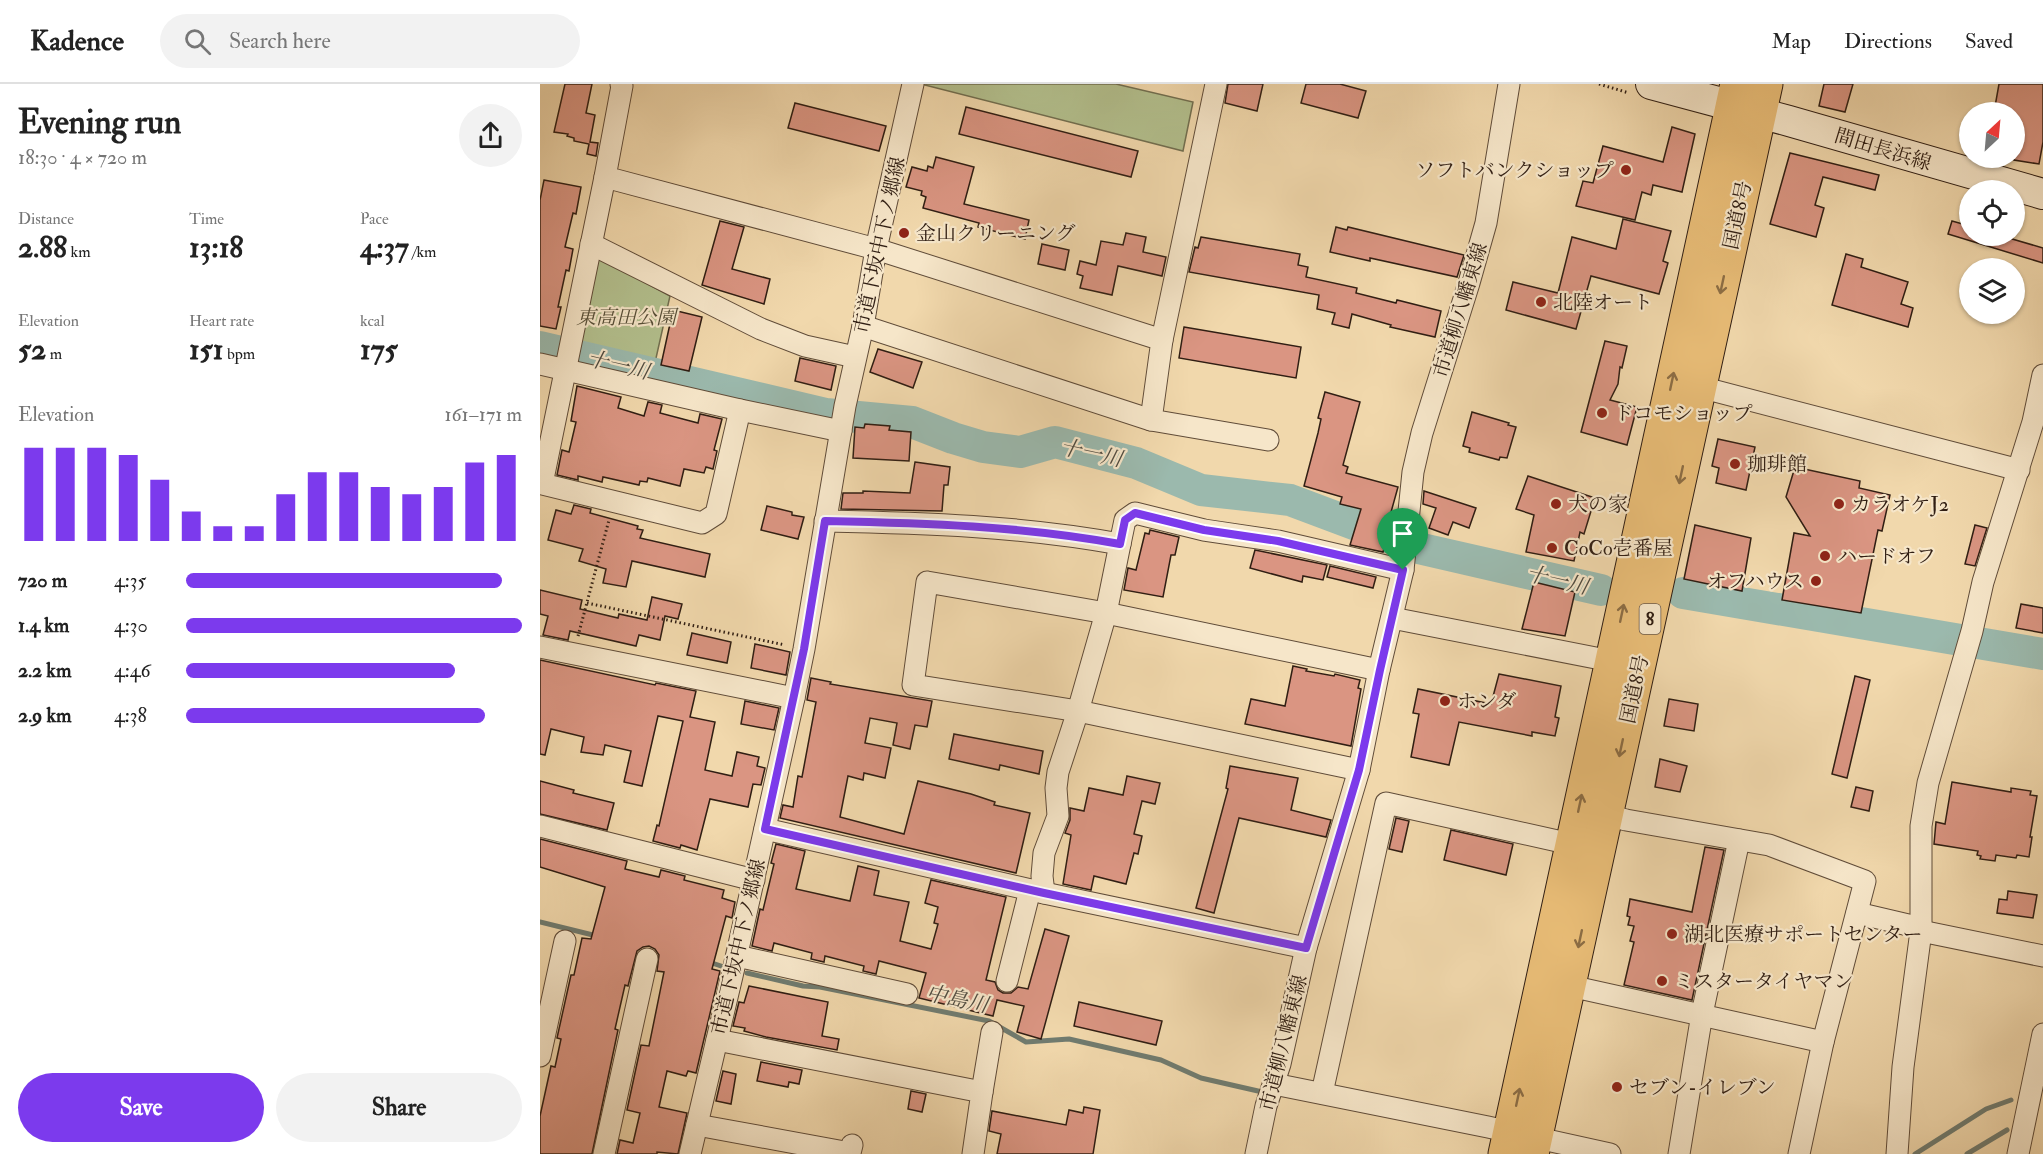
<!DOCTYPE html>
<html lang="en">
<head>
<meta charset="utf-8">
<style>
  body { margin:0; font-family:"IM FELL Double Pica","Noto Serif JP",serif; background:#f2f2f2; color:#222; height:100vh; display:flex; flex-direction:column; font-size:22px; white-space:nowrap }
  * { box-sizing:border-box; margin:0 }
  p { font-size:20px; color:#767676 }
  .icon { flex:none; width:33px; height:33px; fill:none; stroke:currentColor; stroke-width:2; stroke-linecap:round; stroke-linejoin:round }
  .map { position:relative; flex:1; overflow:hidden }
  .drawer { display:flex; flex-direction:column; background:#fff; width:540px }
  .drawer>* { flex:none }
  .needle { width:39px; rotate:26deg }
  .controls { position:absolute; left:1419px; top:18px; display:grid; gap:12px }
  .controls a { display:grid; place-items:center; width:66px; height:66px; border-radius:50%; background:#fff; box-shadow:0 2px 4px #0004; font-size:30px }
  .pin { position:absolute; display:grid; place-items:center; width:51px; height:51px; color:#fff; margin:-62px -26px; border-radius:50% 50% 50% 0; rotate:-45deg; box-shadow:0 0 6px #0007 }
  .pin .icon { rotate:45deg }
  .round { display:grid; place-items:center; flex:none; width:63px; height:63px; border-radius:32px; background:#f2f2f2 }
  .head { display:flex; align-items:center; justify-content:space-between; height:102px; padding:0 18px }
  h1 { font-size:33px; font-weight:700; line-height:45px }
  .metrics { display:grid; grid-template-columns:repeat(3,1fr); gap:9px; height:102px; padding:6px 18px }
  .metrics div { display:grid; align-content:center }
  .metrics b { font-size:30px; font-weight:700 }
  .metrics small { font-size:16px; font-weight:400 }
  .metrics p { font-size:16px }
  .chart { height:168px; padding:12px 18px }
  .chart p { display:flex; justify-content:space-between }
  .chart svg { width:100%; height:108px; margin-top:6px; stroke:#7c3aed; stroke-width:6 }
  .cta { display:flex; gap:12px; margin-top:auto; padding:12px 18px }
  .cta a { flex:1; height:69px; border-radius:36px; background:#7c3aed; color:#fff; font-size:24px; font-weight:700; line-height:69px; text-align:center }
  .cta a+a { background:#f2f2f2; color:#222 }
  ul { padding:0 18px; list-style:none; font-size:20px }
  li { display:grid; grid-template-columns:96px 72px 1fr; align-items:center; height:45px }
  li i { height:15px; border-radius:8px; background:#7c3aed }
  header { display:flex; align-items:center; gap:36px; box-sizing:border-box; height:84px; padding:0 30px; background:#fff; border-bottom:2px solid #e0e0e0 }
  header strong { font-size:28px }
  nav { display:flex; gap:33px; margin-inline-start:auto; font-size:21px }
  .search { width:420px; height:54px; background:#f2f2f2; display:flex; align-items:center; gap:15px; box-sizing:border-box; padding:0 21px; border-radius:33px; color:#767676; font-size:22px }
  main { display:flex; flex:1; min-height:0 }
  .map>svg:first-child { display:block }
  .green { fill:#b3c08e; stroke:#726f50; stroke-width:1.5 }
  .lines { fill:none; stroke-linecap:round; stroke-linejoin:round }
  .stream { stroke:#707b6f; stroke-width:5 }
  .river { stroke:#9bb9ad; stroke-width:32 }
  .building { fill:#da9582; stroke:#301e13; stroke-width:1.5 }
  .street-casing { stroke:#604c39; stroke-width:23 }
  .secondary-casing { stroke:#301e13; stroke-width:32 }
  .highway-casing { stroke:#301e13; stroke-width:35 }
  .path { stroke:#301e13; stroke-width:3; stroke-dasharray:1.5 3; stroke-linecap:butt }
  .street { stroke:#f6e6c9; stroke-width:21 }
  .secondary { stroke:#f6e6c9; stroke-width:30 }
  .highway { stroke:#e8bc76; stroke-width:33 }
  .oneway { stroke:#8c6d44 }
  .route-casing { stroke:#fff; stroke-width:12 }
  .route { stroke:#7c3aed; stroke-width:8 }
  .poi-dot { fill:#8f2418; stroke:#f6e6c9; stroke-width:2 }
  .labels { text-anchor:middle; stroke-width:4.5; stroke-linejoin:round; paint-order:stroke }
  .shield { fill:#f6e6c9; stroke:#6b5a4a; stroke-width:1.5 }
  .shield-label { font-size:18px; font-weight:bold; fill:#301e13 }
  .street-label { font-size:20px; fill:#301e13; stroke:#f6e6c9 }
  .poi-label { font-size:20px; fill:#301e13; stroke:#f6e6c9; text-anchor:start }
  .park-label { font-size:20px; font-style:italic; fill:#574f38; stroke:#f6e6c9 }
  .water-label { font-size:21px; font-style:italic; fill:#504c41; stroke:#f6e6c9 }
</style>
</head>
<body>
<header>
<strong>Kadence</strong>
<div class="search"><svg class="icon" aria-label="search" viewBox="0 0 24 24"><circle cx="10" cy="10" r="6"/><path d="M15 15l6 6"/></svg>Search here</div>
<nav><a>Map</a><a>Directions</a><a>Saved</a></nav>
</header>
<main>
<section class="drawer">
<div class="head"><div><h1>Evening run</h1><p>18:30 · 4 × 720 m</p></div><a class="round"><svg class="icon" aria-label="share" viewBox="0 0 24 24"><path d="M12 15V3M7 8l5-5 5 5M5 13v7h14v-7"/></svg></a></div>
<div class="metrics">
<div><p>Distance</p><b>2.88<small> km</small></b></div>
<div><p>Time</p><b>13:18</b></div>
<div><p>Pace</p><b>4:37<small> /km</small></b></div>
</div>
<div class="metrics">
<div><p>Elevation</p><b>52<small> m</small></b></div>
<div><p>Heart rate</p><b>151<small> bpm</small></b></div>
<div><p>kcal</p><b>175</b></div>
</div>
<div class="chart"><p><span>Elevation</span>161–171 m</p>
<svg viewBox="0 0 160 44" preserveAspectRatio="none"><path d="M5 44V6M15 44V6M25 44V6M35 44V9M45 44V19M55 44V32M65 44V38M75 44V38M85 44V25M95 44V16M105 44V16M115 44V22M125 44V25M135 44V22M145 44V12M155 44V9"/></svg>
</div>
<ul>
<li><b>720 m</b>4:35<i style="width:94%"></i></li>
<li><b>1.4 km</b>4:30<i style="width:100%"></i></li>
<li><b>2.2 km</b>4:46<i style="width:80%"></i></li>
<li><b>2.9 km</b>4:38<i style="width:89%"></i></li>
</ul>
<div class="cta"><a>Save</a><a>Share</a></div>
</section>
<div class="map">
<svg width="1503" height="1070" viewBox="0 0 1503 1070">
  <rect width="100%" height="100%" fill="#f1d8ac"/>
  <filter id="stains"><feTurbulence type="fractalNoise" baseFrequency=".00333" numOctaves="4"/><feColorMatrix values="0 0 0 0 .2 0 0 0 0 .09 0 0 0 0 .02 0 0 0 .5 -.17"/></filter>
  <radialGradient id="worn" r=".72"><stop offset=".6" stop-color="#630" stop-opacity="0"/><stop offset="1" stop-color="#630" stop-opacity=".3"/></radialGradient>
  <g class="green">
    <polygon points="381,0 576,0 653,18 643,67"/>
    <polygon points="57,172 130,212 114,283 39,266"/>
  </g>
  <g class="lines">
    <g class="stream">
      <polyline points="0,838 57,852"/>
      <polyline points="169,878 184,883"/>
      <polyline points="207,889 263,902 280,903 449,937 486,958 529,955 621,976 661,994 718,1007"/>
      <polyline points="1375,1070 1446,1025 1471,1016"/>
      <polyline points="1427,1070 1467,1046"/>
    </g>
    <g class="river">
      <polyline points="0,263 286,330 372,338 413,354 443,363 480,368 515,358 596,379 661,406 750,416 878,464 1061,506"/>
      <polyline points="1143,509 1503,570"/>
    </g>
  </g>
  <g class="building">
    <polygon points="25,0 52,0 46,29 55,31 50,58 58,59 56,72 47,70 49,60 34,57 34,54 27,52 28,50 14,48"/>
    <polygon points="688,0 723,0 717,27 685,19"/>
    <polygon points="766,0 800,0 826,7 818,34 761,19"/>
    <polygon points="1284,0 1313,0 1305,28 1279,22"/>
    <polygon points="1459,0 1503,0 1503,58 1499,80 1474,76 1474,28 1454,28"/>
    <polygon points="255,19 346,42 339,67 248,44"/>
    <polygon points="426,23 598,67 591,93 419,50"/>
    <polygon points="1132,43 1155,50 1142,108 1113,101 1111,111 1102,108 1095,136 1036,122 1043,97 1053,99 1063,62 1123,78"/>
    <polygon points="1250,69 1339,91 1335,106 1283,93 1275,121 1284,124 1276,153 1230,140"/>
    <polygon points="396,73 434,83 424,120 489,136 485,155 438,143 439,139 383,124 386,113 381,111 382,107 366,103 372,83 387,87 388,82 393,84"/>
    <polygon points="4,96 41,103 36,130 33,129 25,163 33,165 29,187 26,186 18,223 21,223 16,245 0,242 0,116"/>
    <polygon points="1083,135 1131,147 1123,177 1128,179 1119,210 1051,192 1036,245 966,226 973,198 1018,209 1032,153 1076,165"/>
    <polygon points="180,137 204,143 192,185 230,195 224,220 162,201"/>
    <polygon points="1412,137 1430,142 1430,152 1462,152 1503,164 1503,179 1408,150"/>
    <polygon points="796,143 807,146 808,143 924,171 917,193 830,174 830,177 790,168"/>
    <polygon points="586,149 606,153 603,168 626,173 622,192 578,182 572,211 540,204 543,192 537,190 540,177 556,181 561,157 583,161"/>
    <polygon points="661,153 760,170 758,181 768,183 766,193 817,204 816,209 856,219 857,216 901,227 895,253 850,243 851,241 812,230 809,244 792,240 795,229 777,225 779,211 649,188 655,163 658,164"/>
    <polygon points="502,160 529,166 525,186 498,180"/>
    <polygon points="1306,170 1323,175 1321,183 1368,198 1361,220 1373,224 1368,243 1292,221"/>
    <polygon points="133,226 162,233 149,287 121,281"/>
    <polygon points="644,243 761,263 756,294 639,274"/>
    <polygon points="1065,257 1087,262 1082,284 1080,283 1078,300 1070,316 1097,323 1087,361 1041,348"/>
    <polygon points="338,265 382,278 373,304 330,288"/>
    <polygon points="260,274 296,282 291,306 255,297"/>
    <polygon points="37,302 81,313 78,324 104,332 108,318 122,321 120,329 158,339 160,330 182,335 174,366 177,367 173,385 166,383 164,389 144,385 140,402 108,394 107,398 100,397 99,401 63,393 62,398 38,392 38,396 17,391 22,366 29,368 36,338 31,337"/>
    <polygon points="785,308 820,318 803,381 808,383 806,389 858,403 843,457 846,458 843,468 810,461 821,425 800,420 802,413 764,402 778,349 781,335 778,334"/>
    <polygon points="932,328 969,339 968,341 976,343 967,374 960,373 959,376 929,368 930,364 923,362"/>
    <polygon points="325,340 350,342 349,346 371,348 369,377 313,374 315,343 324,344"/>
    <polygon points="1178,355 1215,363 1206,406 1176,399 1179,384 1172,382"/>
    <polygon points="375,378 410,383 408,401 404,401 402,427 301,425 303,409 323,409 323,407 370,409"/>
    <polygon points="1255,383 1320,397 1319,404 1350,411 1342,447 1338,446 1321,529 1242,516 1254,449 1270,452 1246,413"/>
    <polygon points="988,392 1055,414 1044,450 1040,448 1034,477 986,468 994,431 976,425"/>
    <polygon points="884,407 936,424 929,444 913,438 908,451 889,444 896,424 883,420"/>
    <polygon points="34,421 51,425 50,429 98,442 97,445 103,446 100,454 170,470 165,493 92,477 86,503 63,499 66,485 39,477 43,465 8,456 16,426 31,430"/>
    <polygon points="227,422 252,428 252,431 264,433 258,455 221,446"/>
    <polygon points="1155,441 1211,454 1202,507 1144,495"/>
    <polygon points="1435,441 1447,444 1435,482 1425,480"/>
    <polygon points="610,446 639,453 635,471 631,471 623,513 584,506 588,484 596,486 605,449 609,450"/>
    <polygon points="715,466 787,481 783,496 763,492 762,498 710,484"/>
    <polygon points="790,482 836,493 833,504 787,493"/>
    <polygon points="994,498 1035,508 1025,552 982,545"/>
    <polygon points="0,506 42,516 40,525 78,534 79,530 107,536 112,513 142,520 138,535 125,532 120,556 99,551 96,562 30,547 28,556 3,551 8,532 0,530"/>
    <polygon points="1481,520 1503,524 1503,549 1476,544"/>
    <polygon points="152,549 191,558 187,579 147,571"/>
    <polygon points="215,560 250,568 246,591 211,584"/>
    <polygon points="0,576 115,601 116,599 156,607 150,633 175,638 165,686 192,692 197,668 219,673 217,682 225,684 221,701 213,700 208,723 170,715 157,766 141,761 140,764 113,757 117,741 119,742 143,637 118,632 102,702 84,698 91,667 65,661 63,671 41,668 44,653 11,645 5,671 0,670"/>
    <polygon points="753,582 767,585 766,587 794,592 795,590 820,596 818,604 821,605 811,662 705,640 711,615 745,622"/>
    <polygon points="959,590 1021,602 1015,633 1019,634 1015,652 992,648 992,652 919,638 909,681 871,673 879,630 873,629 878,605 951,620"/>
    <polygon points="1315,592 1330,596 1307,694 1292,690"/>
    <polygon points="271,594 291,598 290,600 392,617 387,643 375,641 370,665 353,661 357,639 330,634 325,659 351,664 345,694 324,689 323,696 308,692 300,733 364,750 378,697 431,710 455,718 454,721 490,729 476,789 240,734 243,721 253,723 258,692 262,693 276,618 267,616"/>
    <polygon points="1129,615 1158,620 1154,647 1124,642"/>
    <polygon points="205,617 239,624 234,646 201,640"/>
    <polygon points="414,650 503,667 499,690 460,681 459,686 409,675"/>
    <polygon points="1120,675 1147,682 1140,708 1115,703"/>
    <polygon points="690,682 758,694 751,726 791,736 786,753 699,734 674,829 656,824 688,705 686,704"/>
    <polygon points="587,692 620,699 615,720 602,717 594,750 602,752 598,770 594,769 586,800 554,792 551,806 523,800 531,751 525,749 530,736 530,724 544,727 549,704 583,711"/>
    <polygon points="0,697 34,706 33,709 74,719 67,746 0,730"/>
    <polygon points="1412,698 1471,708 1471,704 1491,707 1490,711 1497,712 1490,753 1492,753 1489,773 1477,771 1476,774 1456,771 1455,777 1440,775 1441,772 1437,771 1438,767 1394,760 1396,738 1405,740"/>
    <polygon points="1316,703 1333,707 1329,727 1311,723"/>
    <polygon points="856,734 869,737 862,768 849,765"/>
    <polygon points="911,746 973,760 966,791 904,776"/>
    <polygon points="0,755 87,777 85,785 119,793 121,786 145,792 144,796 184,806 182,814 195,818 192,834 186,832 172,885 180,887 156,989 148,987 146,992 127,987 119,1023 147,1029 138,1070 117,1068 117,1070 77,1070 80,1056 93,1059 100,1029 87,1026 101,961 109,962 124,888 117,887 119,871 115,865 109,862 103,863 97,867 88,902 85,901 75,945 78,946 52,1070 0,1070 0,1032 11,982 15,983 21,955 17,954 31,891 34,891 42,854 51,855 65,803 0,783"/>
    <polygon points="236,760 265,767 256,805 310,817 318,782 339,787 334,811 369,818 360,857 391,865 398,840 394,839 398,823 385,819 391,796 466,813 446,896 455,898 458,906 463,909 471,909 478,903 488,905 505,845 529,852 501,955 477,948 484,922 457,916 453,932 379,914 386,889 339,877 336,890 323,887 324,882 285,872 284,878 271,875 272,869 234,859 232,867 212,862 220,825 223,826 234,780 231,779"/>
    <polygon points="1165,763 1184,766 1152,916 1084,901 1094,858 1090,857 1094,842 1088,841 1090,833 1087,832 1090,815 1152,828"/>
    <polygon points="1468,807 1497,811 1493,834 1457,829 1459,815 1467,816"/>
    <polygon points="209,902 288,918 282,952 299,955 297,966 226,953 204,947 205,944 193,942 199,918 204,919"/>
    <polygon points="539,918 622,937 616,961 534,942"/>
    <polygon points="221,978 262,986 259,1000 249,998 248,1003 217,997"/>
    <polygon points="183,987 196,990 191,1020 176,1017"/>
    <polygon points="371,1007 386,1010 382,1028 368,1025"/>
    <polygon points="544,1023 560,1026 553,1070 457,1070 461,1050 449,1047 452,1027 526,1041 529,1026 543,1029"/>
  </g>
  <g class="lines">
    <g class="street-casing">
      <g id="street">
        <polyline points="81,0 82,2 65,93 336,165 622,256 611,336 728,356"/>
        <polyline points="65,93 2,400 162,439 176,430 200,326"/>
        <polyline points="51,160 221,245 265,262 315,273"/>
        <polyline points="323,242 611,336"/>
        <polyline points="622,256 676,0"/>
        <polyline points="0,280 200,326 301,347"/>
        <polyline points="1160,303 1479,386"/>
        <path d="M 285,437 C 384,439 482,442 580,460 L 585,436 L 595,429 L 664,446 L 738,457 L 863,486"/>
        <polyline points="852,534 1071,577"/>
        <polyline points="0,563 254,614"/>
        <polyline points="819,686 538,627 373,601 387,498 566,529 839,586"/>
        <polyline points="1067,731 1086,736 1229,761 1325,797 1283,958 1259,1070"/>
        <polyline points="0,742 214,796"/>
        <polyline points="225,745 504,809 766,864"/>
        <polyline points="504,809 502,792 504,769 518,732 516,704 518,688 538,627 566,529 580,460"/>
        <polyline points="1317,829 1381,844"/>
        <polyline points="1381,847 1503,872"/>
        <polyline points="197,872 367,910"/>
        <polyline points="467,897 490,806"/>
        <polyline points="1030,902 1283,958"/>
        <polyline points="177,956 442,1008 433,1070"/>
        <polyline points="0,972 25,857"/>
        <polyline points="734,1000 948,1043 1070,1070"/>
        <polyline points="442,1008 452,948"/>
        <polyline points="782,1009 846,719 1031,760"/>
        <polyline points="157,1041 310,1069 312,1061"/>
        <polyline points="64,1070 107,875"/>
        <polyline points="150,1070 192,892 254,614 264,565 305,322 323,242 336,165 373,0"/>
        <polyline points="716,1070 726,1022 740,980 766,864 819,686 839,586 863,486 873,388 882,349 929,199 946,139 969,0"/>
        <polyline points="1139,1070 1162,930 1199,756"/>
        <polyline points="1357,1070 1363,983 1381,847 1381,742 1388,699 1432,547 1443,498 1493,338 1503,291"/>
        <polyline points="1478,1070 1503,950"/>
      </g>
    </g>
    <g class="secondary-casing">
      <polyline id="secondary" points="1111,0 1249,37 1503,110"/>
    </g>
    <g class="highway-casing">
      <g id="highway">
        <polyline points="965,1070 1197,0"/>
        <polyline points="992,1070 1226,0"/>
      </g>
    </g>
    <g class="path">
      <polyline points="1059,0 1089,9"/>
      <polyline points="47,519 245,561"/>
      <polyline points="38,552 69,436"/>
    </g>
    <use href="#street" class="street"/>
    <use href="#secondary" class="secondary"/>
    <use href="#highway" class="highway"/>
  </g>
  <defs><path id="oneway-shaft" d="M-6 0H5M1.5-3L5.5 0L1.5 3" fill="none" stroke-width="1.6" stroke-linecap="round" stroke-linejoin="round" transform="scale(1.5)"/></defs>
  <g class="oneway">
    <use href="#oneway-shaft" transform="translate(1182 201) rotate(102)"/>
    <use href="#oneway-shaft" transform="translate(1132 297) rotate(-78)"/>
    <use href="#oneway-shaft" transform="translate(1141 391) rotate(102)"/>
    <use href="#oneway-shaft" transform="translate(1082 529) rotate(-78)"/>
    <use href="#oneway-shaft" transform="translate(1081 664) rotate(102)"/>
    <use href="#oneway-shaft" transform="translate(1040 719) rotate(-78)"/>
    <use href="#oneway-shaft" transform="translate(1040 855) rotate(102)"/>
    <use href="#oneway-shaft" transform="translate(978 1013) rotate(-78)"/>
  </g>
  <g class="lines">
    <g class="route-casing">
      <path id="route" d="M 595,429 L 664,446 L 738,457 L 863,486 L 840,586 L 819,686 L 766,864 L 504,809 L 225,745 L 264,565 L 285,437 C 384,439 482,442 580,460 L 585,436 Z"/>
    </g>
    <use href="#route" class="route"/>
  </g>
  <g class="poi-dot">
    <circle cx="1086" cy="86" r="6"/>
    <circle cx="364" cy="149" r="6"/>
    <circle cx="1001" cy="218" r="6"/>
    <circle cx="1062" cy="329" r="6"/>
    <circle cx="1195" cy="380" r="6"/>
    <circle cx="1016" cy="420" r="6"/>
    <circle cx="1299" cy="420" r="6"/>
    <circle cx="1012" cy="464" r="6"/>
    <circle cx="1285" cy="472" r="6"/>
    <circle cx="1276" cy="497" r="6"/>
    <circle cx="905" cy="617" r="6"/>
    <circle cx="1132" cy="850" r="6"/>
    <circle cx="1122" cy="897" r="6"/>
    <circle cx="1077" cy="1003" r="6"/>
  </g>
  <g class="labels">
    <rect class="shield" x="1099.5" y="520" width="21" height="30" rx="4.5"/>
    <g class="shield-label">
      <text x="1110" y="541">8</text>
    </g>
    <g class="street-label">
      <text transform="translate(1343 65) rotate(17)" y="7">間田長浜線</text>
      <text transform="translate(1197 131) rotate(-78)" y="7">国道8号</text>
      <text transform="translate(339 161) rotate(-78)" y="7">市道下坂中下ノ郷線</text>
      <text transform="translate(920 226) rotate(-73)" y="7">市道柳八幡東線</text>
      <text transform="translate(1094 605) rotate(-78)" y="7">国道8号</text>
      <text transform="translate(198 863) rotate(-77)" y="7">市道下坂中下ノ郷線</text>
      <text transform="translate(743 959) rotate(-76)" y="7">市道柳八幡東線</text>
    </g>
    <g class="poi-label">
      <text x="1074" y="93" text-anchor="end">ソフトバンクショップ</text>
      <text x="376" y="156">金山クリーニング</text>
      <text x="1013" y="225">北陸オート</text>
      <text x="1074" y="336">ドコモショップ</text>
      <text x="1207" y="387">珈琲館</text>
      <text x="1028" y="427">犬の家</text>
      <text x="1311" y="427">カラオケJ2</text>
      <text x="1024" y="471">CoCo壱番屋</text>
      <text x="1297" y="479">ハードオフ</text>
      <text x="1264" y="504" text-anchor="end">オフハウス</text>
      <text x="917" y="624">ホンダ</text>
      <text x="1144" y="857">湖北医療サポートセンター</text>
      <text x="1134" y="904">ミスタータイヤマン</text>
      <text x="1089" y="1010">セブン-イレブン</text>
    </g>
    <g class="park-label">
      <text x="86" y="240">東高田公園</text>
    </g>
    <g class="water-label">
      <text transform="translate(78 281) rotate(13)" y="7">十一川</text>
      <text transform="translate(551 369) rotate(12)" y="7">十一川</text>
      <text transform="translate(1017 496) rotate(13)" y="7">十一川</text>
      <text transform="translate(417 915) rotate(12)" y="7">中島川</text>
    </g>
  </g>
  <rect width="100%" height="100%" filter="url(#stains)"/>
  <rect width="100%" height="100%" fill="url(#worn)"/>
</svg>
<div class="controls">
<a><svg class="needle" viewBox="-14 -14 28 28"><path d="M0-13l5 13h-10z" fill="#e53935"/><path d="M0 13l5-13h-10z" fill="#767676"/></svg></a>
<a><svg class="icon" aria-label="locate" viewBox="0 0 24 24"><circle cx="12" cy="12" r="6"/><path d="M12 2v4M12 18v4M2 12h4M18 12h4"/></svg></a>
<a><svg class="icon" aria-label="layers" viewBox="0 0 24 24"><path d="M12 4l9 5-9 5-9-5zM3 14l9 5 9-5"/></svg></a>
</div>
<div class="pin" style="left:863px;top:486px;background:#1e9e55"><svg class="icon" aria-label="arrive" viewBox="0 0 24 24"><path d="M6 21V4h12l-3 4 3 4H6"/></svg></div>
</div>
</main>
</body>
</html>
